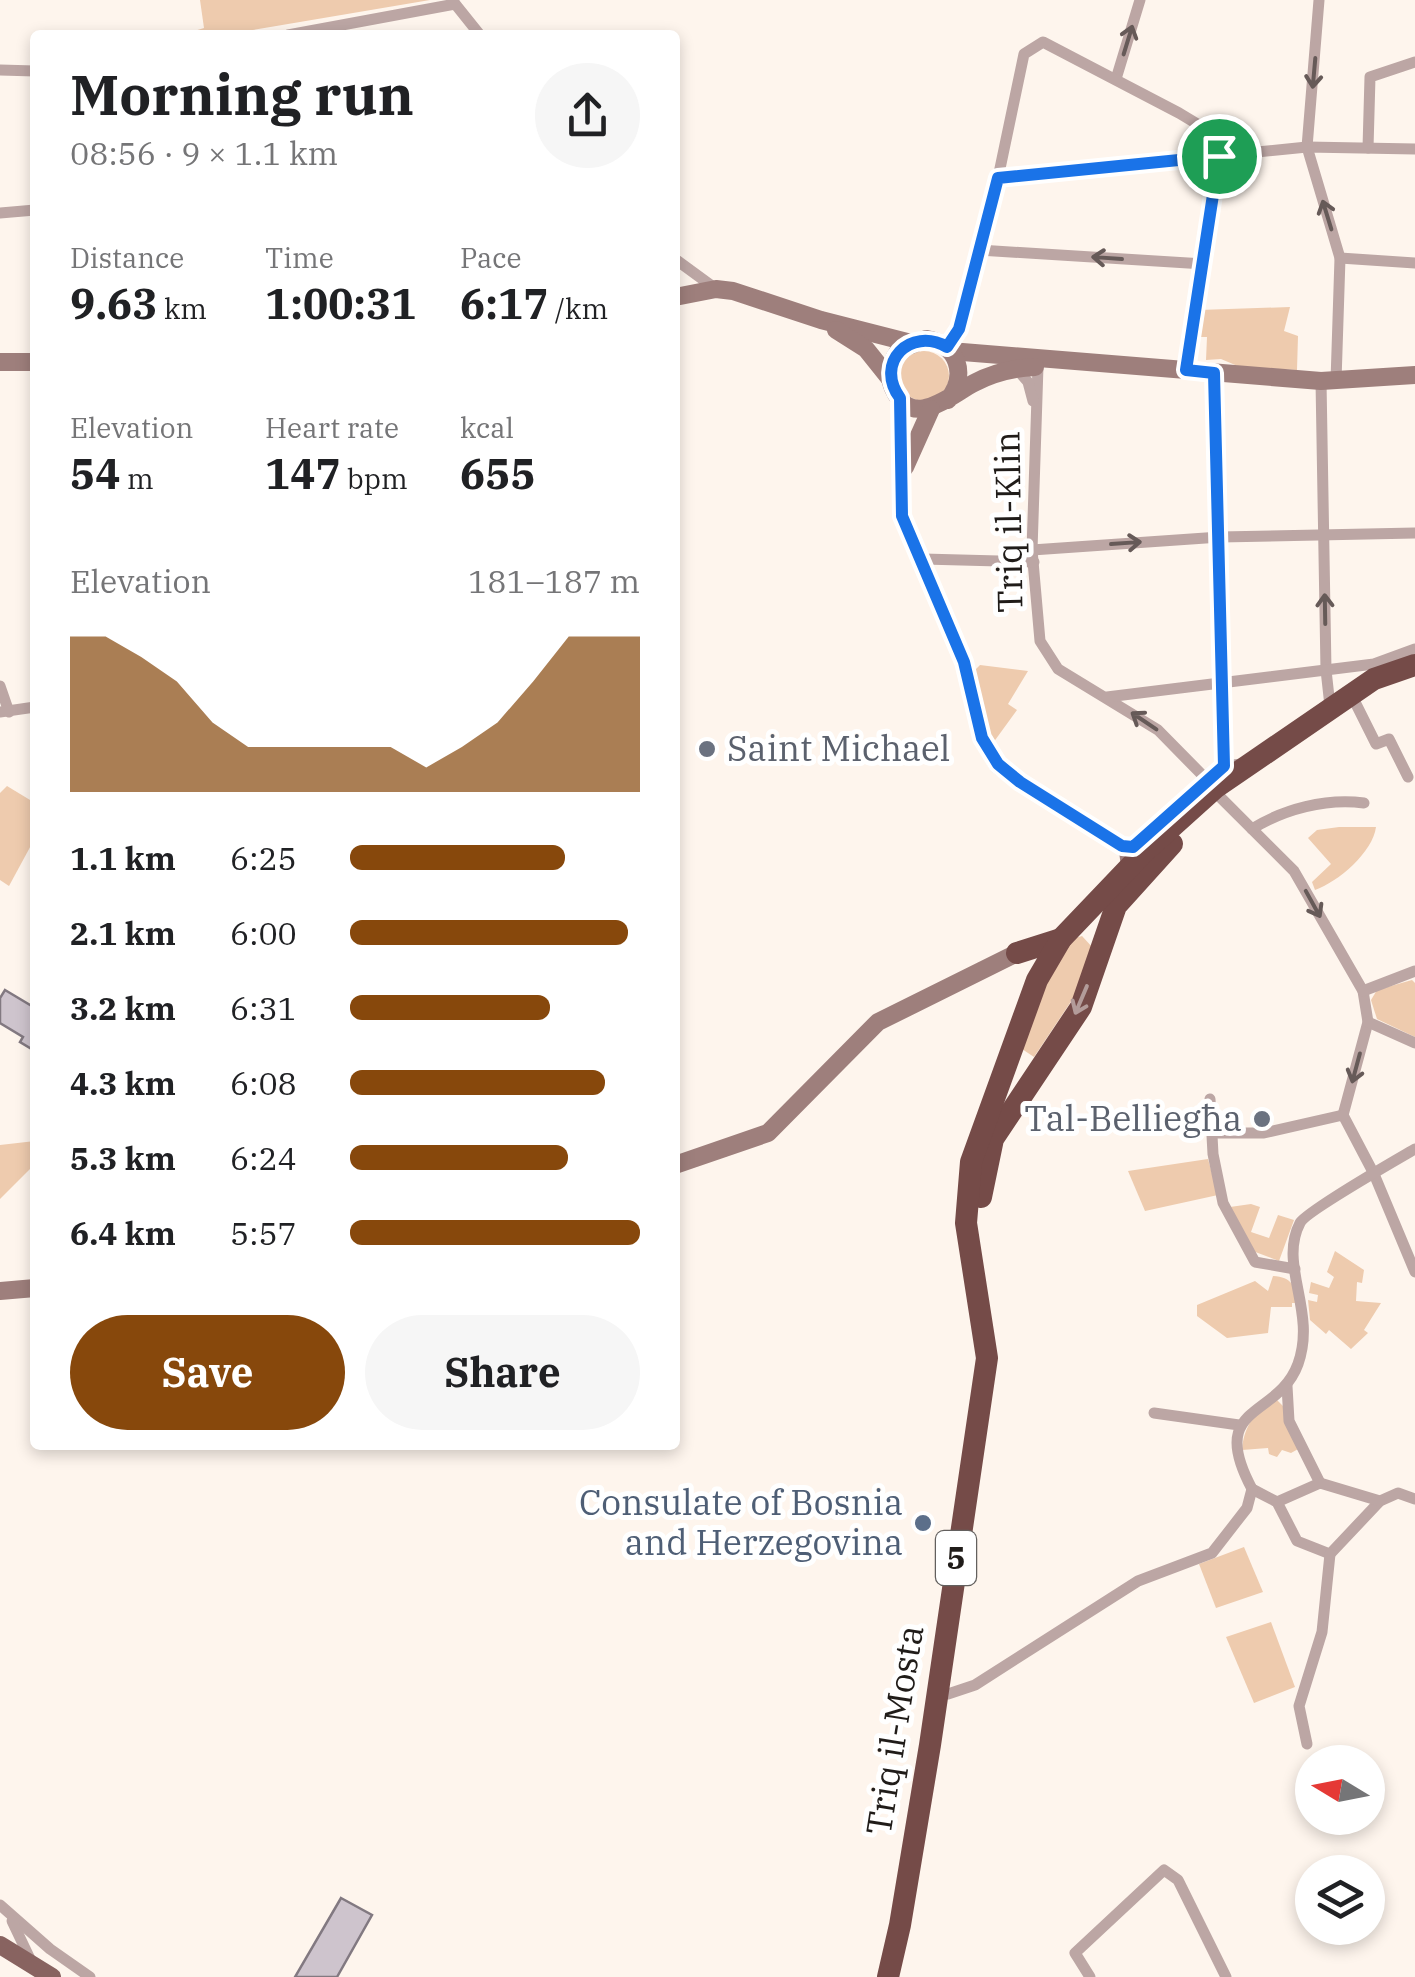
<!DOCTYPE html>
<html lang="en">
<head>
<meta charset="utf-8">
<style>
  body { margin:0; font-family:"IBM Plex Serif",serif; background:#f6f6f6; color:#202124; height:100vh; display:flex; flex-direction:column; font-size:38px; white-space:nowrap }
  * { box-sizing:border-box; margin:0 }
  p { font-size:32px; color:#757577 }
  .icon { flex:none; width:55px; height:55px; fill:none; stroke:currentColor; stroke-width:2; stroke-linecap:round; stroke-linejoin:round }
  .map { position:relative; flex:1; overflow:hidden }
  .drawer { position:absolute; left:30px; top:30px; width:650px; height:1420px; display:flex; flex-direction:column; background:#fff; border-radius:10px; box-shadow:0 5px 15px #0003 }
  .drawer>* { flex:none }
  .needle { width:65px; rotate:280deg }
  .buttons { position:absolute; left:1295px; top:1745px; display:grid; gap:20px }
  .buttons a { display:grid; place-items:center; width:90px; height:90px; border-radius:50%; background:#fff; box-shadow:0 5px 15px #0003; font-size:50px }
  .pin { position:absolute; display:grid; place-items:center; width:85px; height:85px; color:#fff; margin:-42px; border:5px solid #fff; border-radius:50%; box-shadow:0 2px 10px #0007 }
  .round { display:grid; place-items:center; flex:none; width:105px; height:105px; border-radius:52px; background:#f6f6f6 }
  .overview { display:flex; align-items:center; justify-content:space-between; height:170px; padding:0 40px }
  h1 { font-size:55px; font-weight:700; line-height:75px }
  .stats { display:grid; grid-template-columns:repeat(3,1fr); gap:15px; height:170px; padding:10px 40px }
  .stats div { display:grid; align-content:center }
  .stats b { font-size:42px; font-weight:700 }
  .stats small { font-size:28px; font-weight:400 }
  .stats p { font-size:28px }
  .chart { height:280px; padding:20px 40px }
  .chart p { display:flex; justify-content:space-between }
  .chart svg { width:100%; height:180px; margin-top:10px; fill:#87480c; opacity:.7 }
  .button { display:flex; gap:20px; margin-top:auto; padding:20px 40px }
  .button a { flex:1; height:115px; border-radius:60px; background:#87480c; color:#fff; font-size:40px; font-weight:700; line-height:115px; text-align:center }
  .button a+a { background:#f6f6f6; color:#202124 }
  ul { padding:0 40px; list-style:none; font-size:32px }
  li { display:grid; grid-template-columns:160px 120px 1fr; align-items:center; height:75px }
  li i { height:25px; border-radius:12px; background:#87480c }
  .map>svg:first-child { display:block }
  .green { fill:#eecbae }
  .building { fill:#cec4cd; stroke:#827981; stroke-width:2.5 }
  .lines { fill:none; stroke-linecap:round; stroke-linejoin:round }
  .street { stroke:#bca6a4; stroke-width:11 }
  .secondary { stroke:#9e7f7c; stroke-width:18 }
  .primary { stroke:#886360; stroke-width:18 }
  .highway { stroke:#754b48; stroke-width:22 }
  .oneway { stroke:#665a58 }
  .oneway2 { stroke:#b39c9a }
  .route-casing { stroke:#fff; stroke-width:20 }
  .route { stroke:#1a73e8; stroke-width:12 }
  .worship-dot { fill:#6b7280; stroke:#fff; stroke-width:4 }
  .service-dot { fill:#5c6f8a; stroke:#fff; stroke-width:4 }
  .labels { text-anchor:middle; stroke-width:10; stroke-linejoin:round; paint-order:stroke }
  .shield { fill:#fff; stroke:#63605e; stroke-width:2.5 }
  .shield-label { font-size:32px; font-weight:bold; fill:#201c19 }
  .street-label { font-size:35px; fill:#201c19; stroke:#fff }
  .worship-label { font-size:35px; fill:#5b616d; stroke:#fff; text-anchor:start }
  .service-label { font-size:35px; fill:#4e5e75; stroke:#fff; text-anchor:end }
</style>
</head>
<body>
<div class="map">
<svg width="1415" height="1977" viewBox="0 0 1415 1977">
  <rect width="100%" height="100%" fill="#fef5ed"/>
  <g class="green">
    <polygon points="200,0 430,0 223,35 181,35 204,28"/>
    <polygon points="1290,307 1284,331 1298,336 1297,370 1240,367 1221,359 1206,360 1207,337 1196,337 1199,310"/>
    <circle cx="924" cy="376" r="25"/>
    <polygon points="980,665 1028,671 1008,704 1017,710 993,743 973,672"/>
    <polygon points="7,786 35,803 35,838 9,886 0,880 0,793"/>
    <path d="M 1339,827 L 1376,827 C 1373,852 1338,882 1315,890 L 1312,882 L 1331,864 L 1308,838 L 1317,830 Z"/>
    <polygon points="1082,936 1093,948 1076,994 1034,1057 1022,1049 1038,998 1069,940"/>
    <polygon points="1412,980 1415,983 1415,1037 1377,1019 1371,1000 1377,990"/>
    <polygon points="35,1141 33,1166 0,1199 0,1145"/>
    <polygon points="1208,1159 1218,1195 1145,1211 1128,1171"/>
    <polygon points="1251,1204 1260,1207 1251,1232 1269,1238 1278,1215 1294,1220 1279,1261 1242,1247 1230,1207"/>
    <polygon points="1335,1251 1364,1270 1362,1283 1357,1282 1356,1301 1381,1303 1364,1330 1368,1333 1351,1349 1329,1330 1326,1334 1310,1320 1308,1300 1317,1302 1318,1295 1309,1293 1311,1282 1329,1288 1334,1277 1327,1272"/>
    <path d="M 1273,1276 C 1292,1277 1295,1286 1299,1303 L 1292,1303 L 1292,1307 L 1271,1307 L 1268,1333 L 1227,1338 L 1197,1316 L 1197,1305 L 1255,1281 L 1268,1291 Z"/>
    <path d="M 1275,1398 L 1284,1407 L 1300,1448 L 1291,1453 L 1282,1450 L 1277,1457 L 1269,1454 L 1268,1448 L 1242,1450 C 1244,1425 1255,1412 1275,1398 Z"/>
    <polygon points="1244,1547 1263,1592 1216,1608 1199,1564"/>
    <polygon points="1271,1622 1295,1687 1254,1703 1226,1637"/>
  </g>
  <g class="building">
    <polygon points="5,990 35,1008 35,1051 20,1042 23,1037 0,1023 0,998"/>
    <polygon points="341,1898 372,1915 337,1977 295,1977"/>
  </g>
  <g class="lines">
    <g class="street">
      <polyline points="452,0 480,35"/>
      <polyline points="1319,0 1307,147 1340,258 1336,381"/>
      <polyline points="288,35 455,4"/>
      <polyline points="0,70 35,71"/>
      <polyline points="1116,79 1140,0"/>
      <polyline points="1368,148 1370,77 1415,62"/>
      <polyline points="998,178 1307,147 1415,149"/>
      <polyline points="0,213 35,210"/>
      <polyline points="979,250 1204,264"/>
      <polyline points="1340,258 1415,263"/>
      <polyline points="675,259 716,289"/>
      <polyline points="947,347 959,329 998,178 1024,54 1043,42 1179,113 1242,151"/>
      <polyline points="1038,366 1032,550 1040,641 1058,669 1158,730 1215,788"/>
      <polyline points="1016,368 1028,382 1033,401"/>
      <polyline points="1186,370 1219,156"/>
      <polyline points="1215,373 1224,766 1242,764"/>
      <polyline points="1321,381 1326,670 1330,706"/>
      <polyline points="1032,550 1220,537 1415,533"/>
      <polyline points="923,559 1034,562"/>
      <polyline points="0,686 9,712"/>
      <polyline points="1107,697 1374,664 1415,649"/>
      <polyline points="1354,700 1376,744 1389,739 1408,777"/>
      <polyline points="0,712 35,707"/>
      <polyline points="1220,797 1294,871 1363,991 1368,1022 1343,1115 1374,1174 1415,1272"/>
      <path d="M 1252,829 C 1284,809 1326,798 1364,803"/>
      <polyline points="1363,991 1415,971"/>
      <polyline points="1368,1022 1415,1043"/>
      <polyline points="1210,1099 1213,1154 1223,1203 1255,1262 1295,1269"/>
      <polyline points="1214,1133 1264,1133 1343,1115"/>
      <polyline points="1287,1386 1289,1421 1320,1483"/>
      <polyline points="1154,1413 1239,1425"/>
      <path d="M 1252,1489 C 1206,1403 1278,1419 1298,1364 C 1317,1311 1278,1265 1300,1223 C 1305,1212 1398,1159 1415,1149"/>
      <polyline points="1252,1489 1277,1502 1297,1541 1330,1554 1380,1501 1398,1493 1415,1499"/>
      <polyline points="1277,1502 1320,1483 1380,1501"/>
      <polyline points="948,1694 975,1685 1138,1581 1212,1553 1247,1508 1252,1489"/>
      <polyline points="1307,1744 1299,1706 1322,1632 1330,1554"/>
      <polyline points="0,1905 50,1949 90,1977"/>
      <polyline points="12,1921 32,1963"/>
      <polyline points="1090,1977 1075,1953 1164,1870 1178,1880 1226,1977"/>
    </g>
    <g class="secondary">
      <polyline points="675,297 716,289 733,291 821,320 911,343"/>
      <polyline points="836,330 866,349 890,379"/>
      <polyline points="950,351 1321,381 1415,375"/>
      <polyline points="0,362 35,362"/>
      <polyline points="900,399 902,516 964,662 982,738 998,765 1020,782 1122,846 1128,851 1130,866"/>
      <path d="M 948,400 C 968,375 958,344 926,339 L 899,350 C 891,362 887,375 893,388 C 912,431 949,396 974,383 C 993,373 1013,368 1035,367"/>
      <polyline points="905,467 931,409"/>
      <polyline points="675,1165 768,1133 878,1022 1017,953"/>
      <polyline points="0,1291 35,1288"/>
    </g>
    <polyline class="primary" points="0,1945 52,1977"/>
    <g class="highway">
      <polyline points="1017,953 1061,939"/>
      <polyline points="981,1197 993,1139 1081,1007 1116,906 1172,844"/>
      <polyline points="888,1977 900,1925 930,1745 987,1358 966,1223 971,1162 1037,980 1061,939 1145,851 1215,788 1374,679 1415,665"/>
    </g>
  </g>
  <defs><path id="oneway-shaft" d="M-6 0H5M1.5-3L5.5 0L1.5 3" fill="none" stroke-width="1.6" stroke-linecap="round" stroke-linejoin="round" transform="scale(2.5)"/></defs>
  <g class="oneway">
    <use href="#oneway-shaft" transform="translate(1128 40) rotate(-73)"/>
    <use href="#oneway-shaft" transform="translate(1314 73) rotate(95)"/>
    <use href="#oneway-shaft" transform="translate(1327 215) rotate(-107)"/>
    <use href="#oneway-shaft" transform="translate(1107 258) rotate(-176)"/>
    <use href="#oneway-shaft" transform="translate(1126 543) rotate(-4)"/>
    <use href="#oneway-shaft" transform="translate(1325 609) rotate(-91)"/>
    <use href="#oneway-shaft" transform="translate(1144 721) rotate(-146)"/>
    <use href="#oneway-shaft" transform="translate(1313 904) rotate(61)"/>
    <use href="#oneway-shaft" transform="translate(1356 1068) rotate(105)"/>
  </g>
  <use class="oneway2" href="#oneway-shaft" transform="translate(1081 1000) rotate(113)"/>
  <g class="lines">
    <g class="route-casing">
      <path id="route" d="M 1219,156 L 1186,370 L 1214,373 L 1224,766 L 1133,847 L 1122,846 L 1020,782 L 998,764 L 982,738 L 964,662 L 902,516 L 900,398 C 874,363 910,326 947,347 L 959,329 L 998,178 Z"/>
    </g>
    <use href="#route" class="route"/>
  </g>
  <g class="worship-dot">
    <circle cx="707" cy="749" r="10"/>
    <circle cx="1262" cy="1119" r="10"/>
  </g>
  <circle class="service-dot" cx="923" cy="1523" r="10"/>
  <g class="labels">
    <rect class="shield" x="936" y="1531" width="40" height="54" rx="8"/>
    <g class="shield-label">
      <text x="956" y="1569">5</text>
    </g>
    <g class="street-label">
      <text transform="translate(1009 522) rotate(-91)" y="12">Triq il-Klin</text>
      <text transform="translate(895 1730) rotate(-81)" y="12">Triq il-Mosta</text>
    </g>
    <g class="worship-label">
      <text x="727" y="761">Saint Michael</text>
      <text x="1242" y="1131" text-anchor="end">Tal-Belliegħa</text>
    </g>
    <g class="service-label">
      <text x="903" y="1515">Consulate of Bosnia<tspan x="903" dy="40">and Herzegovina</tspan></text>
    </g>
  </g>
</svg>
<div class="buttons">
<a><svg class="needle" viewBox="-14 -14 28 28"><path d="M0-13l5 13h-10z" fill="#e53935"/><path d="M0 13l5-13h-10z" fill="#757577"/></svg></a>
<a><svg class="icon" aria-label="layers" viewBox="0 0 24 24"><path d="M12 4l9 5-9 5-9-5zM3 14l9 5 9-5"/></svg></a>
</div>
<div class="pin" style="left:1219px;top:156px;background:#1e9e55"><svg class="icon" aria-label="arrive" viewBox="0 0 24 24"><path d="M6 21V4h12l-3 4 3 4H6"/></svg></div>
<section class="drawer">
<div class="overview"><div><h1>Morning run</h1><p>08:56 · 9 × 1.1 km</p></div><a class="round"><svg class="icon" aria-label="share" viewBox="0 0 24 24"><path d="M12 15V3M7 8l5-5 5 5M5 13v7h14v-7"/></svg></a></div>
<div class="stats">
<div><p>Distance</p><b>9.63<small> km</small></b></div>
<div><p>Time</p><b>1:00:31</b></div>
<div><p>Pace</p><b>6:17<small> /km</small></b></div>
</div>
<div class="stats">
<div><p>Elevation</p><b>54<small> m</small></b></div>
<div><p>Heart rate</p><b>147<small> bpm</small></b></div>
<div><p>kcal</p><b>655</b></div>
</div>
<div class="chart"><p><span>Elevation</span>181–187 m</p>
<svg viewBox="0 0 160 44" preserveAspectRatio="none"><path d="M0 44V6L10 6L20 11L30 17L40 27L50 33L60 33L70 33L80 33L90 33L100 38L110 33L120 27L130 17L140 6L150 6L160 6V44z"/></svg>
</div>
<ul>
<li><b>1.1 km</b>6:25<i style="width:74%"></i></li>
<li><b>2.1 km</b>6:00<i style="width:96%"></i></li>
<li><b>3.2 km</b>6:31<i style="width:69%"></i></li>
<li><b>4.3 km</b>6:08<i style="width:88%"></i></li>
<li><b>5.3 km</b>6:24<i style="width:75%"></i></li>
<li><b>6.4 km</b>5:57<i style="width:100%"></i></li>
</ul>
<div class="button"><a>Save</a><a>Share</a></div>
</section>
</div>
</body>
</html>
